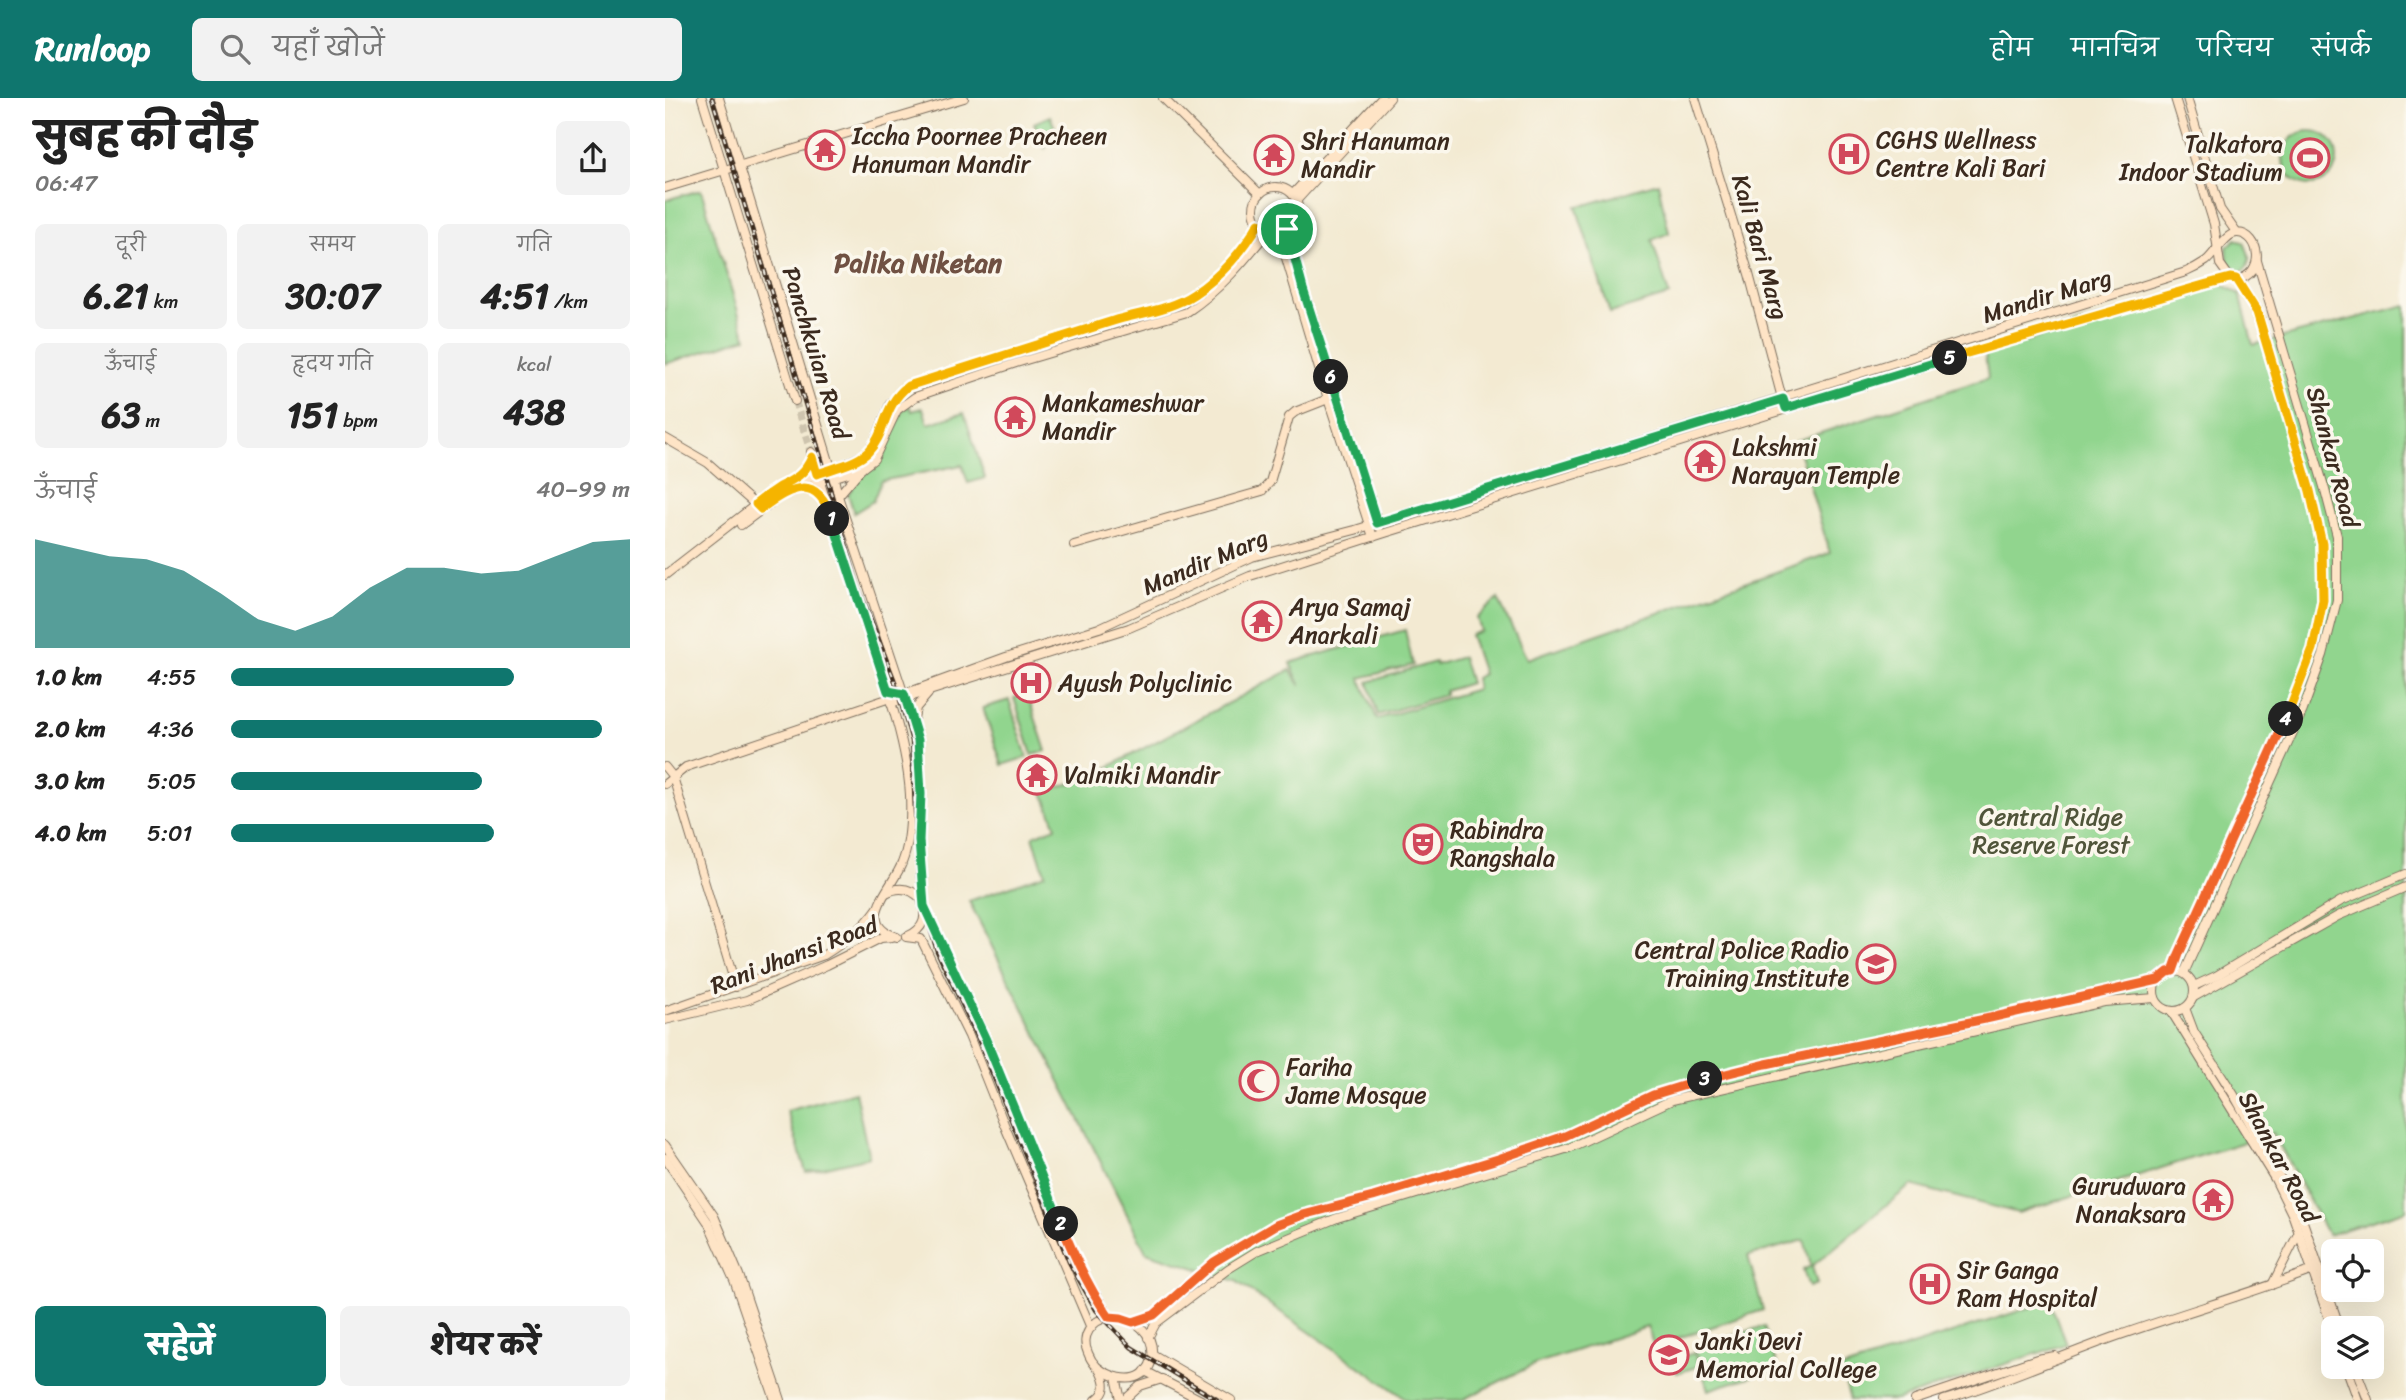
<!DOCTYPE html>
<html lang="hi">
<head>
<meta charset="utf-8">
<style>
  body { margin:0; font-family:Sriracha,"Playpen Sans Deva",sans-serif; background:#f2f2f2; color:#222; height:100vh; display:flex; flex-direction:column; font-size:26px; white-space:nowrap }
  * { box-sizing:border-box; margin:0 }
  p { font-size:23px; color:#767676 }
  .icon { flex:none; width:38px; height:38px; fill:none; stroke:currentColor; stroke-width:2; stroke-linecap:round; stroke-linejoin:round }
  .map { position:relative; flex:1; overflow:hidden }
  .sheet { display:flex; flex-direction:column; background:#fff; width:665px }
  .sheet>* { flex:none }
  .controls { position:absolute; left:1656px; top:1141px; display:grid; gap:14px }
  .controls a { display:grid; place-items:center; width:63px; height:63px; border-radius:10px; background:#fff; box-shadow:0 7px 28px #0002; font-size:35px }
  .pin { position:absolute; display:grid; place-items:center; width:60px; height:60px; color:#fff; margin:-30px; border:4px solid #fff; border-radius:50%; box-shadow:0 2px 7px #0007 }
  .km { position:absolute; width:35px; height:35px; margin:-18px; border-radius:50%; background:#222; color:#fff; font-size:19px; line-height:35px; text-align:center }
  .round { display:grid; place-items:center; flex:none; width:74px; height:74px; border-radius:10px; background:#f2f2f2 }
  .head { display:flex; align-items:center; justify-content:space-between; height:119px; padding:0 35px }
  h1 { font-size:38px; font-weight:800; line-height:52px }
  .stats { display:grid; grid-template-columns:repeat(3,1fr); gap:10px; height:119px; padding:7px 35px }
  .stats div { display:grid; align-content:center; border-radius:10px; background:#f2f2f2; text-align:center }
  .stats b { font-size:35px; font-weight:800 }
  .stats small { font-size:19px; font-weight:400 }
  .stats p { font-size:19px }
  .chart { height:196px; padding:14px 35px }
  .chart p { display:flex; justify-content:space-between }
  .chart svg { width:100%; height:126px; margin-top:7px; fill:#0f766e; opacity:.7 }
  .button { display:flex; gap:14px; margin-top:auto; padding:14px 35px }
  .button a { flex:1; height:80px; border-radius:10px; background:#0f766e; color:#fff; font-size:28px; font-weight:800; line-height:80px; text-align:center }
  .button a+a { background:#f2f2f2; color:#222 }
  ul { padding:0 35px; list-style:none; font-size:23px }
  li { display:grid; grid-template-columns:112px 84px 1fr; align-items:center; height:52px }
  li i { height:18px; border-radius:9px; background:#0f766e }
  header { display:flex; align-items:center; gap:42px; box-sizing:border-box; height:98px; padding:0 35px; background:#0f766e; color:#fff }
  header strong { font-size:33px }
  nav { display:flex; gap:38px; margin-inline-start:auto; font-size:24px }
  .search { width:490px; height:63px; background:#f2f2f2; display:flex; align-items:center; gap:18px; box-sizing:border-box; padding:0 24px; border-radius:10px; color:#767676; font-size:26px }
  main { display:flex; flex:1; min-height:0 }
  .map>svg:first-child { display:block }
  .green { fill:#91d58e; stroke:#668056; stroke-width:2 }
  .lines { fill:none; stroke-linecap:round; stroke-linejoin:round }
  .secondary-tunnel { stroke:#cec4ae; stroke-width:8; stroke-dasharray:8 4; stroke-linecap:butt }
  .secondary-casing { stroke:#7b6d5d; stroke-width:10 }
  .secondary { stroke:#fee4c6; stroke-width:8 }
  .rail-casing { stroke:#3b2a1e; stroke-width:4.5 }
  .rail { stroke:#fbf7ec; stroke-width:2; stroke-dasharray:5; stroke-linecap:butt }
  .split-1-casing { stroke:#fff; stroke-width:14 }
  .split-2-casing { stroke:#fff; stroke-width:14 }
  .split-3-casing { stroke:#fff; stroke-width:14 }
  .split-4-casing { stroke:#fff; stroke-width:14 }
  .split-5-casing { stroke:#fff; stroke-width:14 }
  .split-6-casing { stroke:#fff; stroke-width:14 }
  .split-7-casing { stroke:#fff; stroke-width:14 }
  .split-1 { stroke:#f5b400; stroke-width:9 }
  .split-2 { stroke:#22a559; stroke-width:9 }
  .split-3 { stroke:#f0652b; stroke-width:9 }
  .split-4 { stroke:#f0652b; stroke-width:9 }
  .split-5 { stroke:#f5b400; stroke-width:9 }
  .split-6 { stroke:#22a559; stroke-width:9 }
  .split-7 { stroke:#22a559; stroke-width:9 }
  .labels { text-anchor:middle; stroke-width:7; stroke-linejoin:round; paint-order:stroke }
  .poi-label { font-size:24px; fill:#3b2a1e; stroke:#fbf7ec; text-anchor:start }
  .street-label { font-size:24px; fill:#3b2a1e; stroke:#fbf7ec }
  .park-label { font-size:24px; fill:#50553a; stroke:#fbf7ec }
  .neighbourhood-label { font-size:26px; font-weight:bold; fill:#705143; stroke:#fbf7ec }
</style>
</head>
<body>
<header>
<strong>Runloop</strong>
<div class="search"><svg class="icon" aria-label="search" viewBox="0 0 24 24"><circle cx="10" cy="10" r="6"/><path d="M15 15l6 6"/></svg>यहाँ खोजें</div>
<nav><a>होम</a><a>मानचित्र</a><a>परिचय</a><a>संपर्क</a></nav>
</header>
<main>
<section class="sheet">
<div class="head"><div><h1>सुबह की दौड़</h1><p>06:47</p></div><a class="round"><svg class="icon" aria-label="share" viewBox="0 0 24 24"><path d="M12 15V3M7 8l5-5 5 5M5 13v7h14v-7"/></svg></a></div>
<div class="stats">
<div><p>दूरी</p><b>6.21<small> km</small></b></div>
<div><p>समय</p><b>30:07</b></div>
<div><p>गति</p><b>4:51<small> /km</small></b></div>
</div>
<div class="stats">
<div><p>ऊँचाई</p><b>63<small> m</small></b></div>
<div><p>हृदय गति</p><b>151<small> bpm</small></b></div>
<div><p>kcal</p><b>438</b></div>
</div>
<div class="chart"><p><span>ऊँचाई</span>40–99 m</p>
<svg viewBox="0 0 160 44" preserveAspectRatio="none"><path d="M0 44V6L10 9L20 12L30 13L40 17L50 25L60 34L70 38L80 33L90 23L100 16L110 16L120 18L130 17L140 12L150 7L160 6V44z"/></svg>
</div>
<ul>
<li><b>1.0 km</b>4:55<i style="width:71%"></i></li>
<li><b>2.0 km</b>4:36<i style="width:93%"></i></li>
<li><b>3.0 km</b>5:05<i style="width:63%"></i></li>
<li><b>4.0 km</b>5:01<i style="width:66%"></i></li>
</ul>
<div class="button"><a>सहेजें</a><a>शेयर करें</a></div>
</section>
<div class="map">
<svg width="1741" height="1302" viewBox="0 0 1741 1302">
  <rect width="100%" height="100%" fill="#fbf7ec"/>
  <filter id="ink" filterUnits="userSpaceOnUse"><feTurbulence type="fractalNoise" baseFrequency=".0143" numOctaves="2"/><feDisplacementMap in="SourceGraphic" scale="14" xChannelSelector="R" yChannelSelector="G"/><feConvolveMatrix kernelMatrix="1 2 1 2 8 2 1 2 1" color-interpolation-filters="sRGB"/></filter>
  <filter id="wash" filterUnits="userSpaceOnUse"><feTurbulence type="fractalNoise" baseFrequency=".00686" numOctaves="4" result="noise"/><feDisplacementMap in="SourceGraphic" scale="28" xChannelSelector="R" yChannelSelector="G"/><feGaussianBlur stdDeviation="1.57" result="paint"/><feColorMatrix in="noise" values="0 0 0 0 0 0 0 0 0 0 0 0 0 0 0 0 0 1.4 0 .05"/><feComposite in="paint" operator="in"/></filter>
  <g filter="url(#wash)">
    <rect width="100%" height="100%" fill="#f3ead2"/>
    <g class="green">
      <polygon points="385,18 391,32 380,50 369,25"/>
      <circle cx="1645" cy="60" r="27"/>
      <polygon points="993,85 1004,135 987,142 1004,197 945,215 911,108 920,107"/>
      <polygon points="36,92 81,240 0,266 0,102"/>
      <path d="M 1571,141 L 1579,145 C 1585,157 1587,163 1578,174 L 1569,172 L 1563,165 L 1562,149 Z"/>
      <polygon points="1551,183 1575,196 1588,247 1741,207 1741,1112 1663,1137 1608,1035 1353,1115 1246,1087 1147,1168 1152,1186 1144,1189 1138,1172 1146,1168 1139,1142 1083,1158 1098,1212 989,1248 982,1229 870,1266 797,1302 743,1302 571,1183 481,1154 304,803 380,776 368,738 391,729 378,694 425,679 625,572 636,588 625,565 740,532 748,567 695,580 712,621 812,591 810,580 818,576 805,537 816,533 812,520 833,501 862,561 1165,455 1131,343 1323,280 1320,256"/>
      <polygon points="245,308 247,313 258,310 263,326 299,315 320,380 303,385 297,367 216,383 208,403 189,415 183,396 194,381 218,359 238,312"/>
      <polygon points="797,559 805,585 780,593 780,597 713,617 703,584 770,564 771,567"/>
      <polygon points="362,595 381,653 367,657 349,600"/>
      <polygon points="344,602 362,659 337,667 318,610"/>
      <polygon points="190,994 204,1059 141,1074 122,1013"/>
      <polygon points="1385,1203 1401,1246 1232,1302 1185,1302 1176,1271"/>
      <polygon points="1099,1228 1113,1270 1043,1292 1030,1250"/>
      <polygon points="1029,1255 1034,1268 1012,1275 1007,1262"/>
    </g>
  </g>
  <g filter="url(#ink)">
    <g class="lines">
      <polyline class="secondary-tunnel" points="130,303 146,354"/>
      <g class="secondary-casing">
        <g id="secondary">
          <polyline points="37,0 130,303"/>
          <polyline points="54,0 169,380 173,398 249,627 253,642 256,696 254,742 259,808 321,942 410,1161 444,1219"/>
          <polyline points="498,0 595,96"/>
          <polyline points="1030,0 1084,176 1118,304"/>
          <polyline points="1522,0 1555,111 1571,134"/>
          <circle cx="611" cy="111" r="22"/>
          <polyline points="0,90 299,0"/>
          <polyline points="628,96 717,0"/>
          <polyline points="632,102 725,0"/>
          <polyline points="622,131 638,191 714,429"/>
          <polyline points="613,133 663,301 708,439"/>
          <polyline points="0,340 43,365 93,409"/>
          <path d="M 146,354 C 165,419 187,483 208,547 C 223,595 242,646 245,697 C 246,719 245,745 237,765 C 229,788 187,826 232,839"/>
          <polyline points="131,382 143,369 147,359"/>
          <path d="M 173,398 L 196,371 L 209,361 L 232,312 L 250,299 L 351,265 L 522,214 C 555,192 579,163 604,132"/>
          <polyline points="76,427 119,395 196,371"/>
          <polyline points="409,447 597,393 605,384 624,319 630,314 663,301"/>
          <path d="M 0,477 L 111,391 L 180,366 L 201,356 L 210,344 L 225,306 L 243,288 C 311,267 380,245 448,223 C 475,215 505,212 529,196 C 555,179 579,152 594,125"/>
          <path d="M 223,593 L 239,596 L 341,559 L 434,530 L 587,459 L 690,432 L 1521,174 C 1528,171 1535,167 1541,163 C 1550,156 1561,134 1573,135 C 1595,136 1602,176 1571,182"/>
          <polyline points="226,605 464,530 585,478 720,435 1338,244 1565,180"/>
          <polyline points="249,620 251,610 263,596"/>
          <polyline points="0,669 8,679 71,889"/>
          <polyline points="0,686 21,669 225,600"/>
          <path d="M 221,795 C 234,788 246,790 256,801 C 262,817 261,830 243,838"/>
          <polyline points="241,839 256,841 304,938 341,1031 426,1230"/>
          <circle cx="1509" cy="893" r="20"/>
          <polyline points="1508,873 1514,856 1629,605 1648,551 1658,502 1657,446 1645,393 1593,214 1579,192 1571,182 1565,180 1555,166 1549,126 1510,0"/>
          <polyline points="1519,875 1638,612 1658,557 1672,502 1672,438 1660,392 1592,163"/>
          <polyline points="1529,888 1551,878 1676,803 1741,776"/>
          <polyline points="1529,899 1673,818 1741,789"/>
          <polyline points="1520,910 1529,934 1569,997 1635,1115 1675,1230"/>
          <path d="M 0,913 L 159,857 C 179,845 198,831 212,811"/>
          <polyline points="1506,913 1610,1081 1628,1118 1668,1232"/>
          <polyline points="0,922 82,902 162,867 216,840 227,839"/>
          <polyline points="0,1047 49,1118 74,1177 116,1302"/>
          <polyline points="0,1060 43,1124 69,1182 110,1302"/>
          <polyline points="1607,1187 1634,1134"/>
          <path d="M 444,1219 C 503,1217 500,1298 446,1277 C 435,1273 427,1266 423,1255 C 415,1238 427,1222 444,1219 Z"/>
          <polyline points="468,1224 489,1217 549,1164 611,1127 637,1117 708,1099 833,1061 900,1038 988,997 1022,986 1101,966 1325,920 1493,882"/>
          <polyline points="483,1240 491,1225 563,1171 592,1153 672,1120 904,1050 1007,1002 1439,904 1490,900"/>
          <polyline points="489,1257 566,1302"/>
          <polyline points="1681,1269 1693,1302"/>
          <polyline points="1690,1269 1703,1302"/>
          <polyline points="480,1273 536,1302"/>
          <polyline points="451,1279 456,1302"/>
          <polyline points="463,1299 475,1288 497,1281"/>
          <path d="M 431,1302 C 443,1294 441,1284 435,1272"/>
          <polyline points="1250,1302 1372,1261 1390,1258"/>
          <path d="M 1279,1302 C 1339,1284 1395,1258 1455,1237 C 1520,1214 1588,1195 1653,1170"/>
        </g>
      </g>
      <use href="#secondary" class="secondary"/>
      <g class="rail-casing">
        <polyline id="rail" points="47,0 145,322 194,491 229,581 247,643 253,780 260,812 272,853 312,938 404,1164 431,1212 466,1249 552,1302"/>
      </g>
      <use href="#rail" class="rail"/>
    </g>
  </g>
  <g class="lines" filter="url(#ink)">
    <g class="split-1-casing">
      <path id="split-1" d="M 167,421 C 152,375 126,388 96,411 L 91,406 C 98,400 106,394 114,389 C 130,381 140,376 147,359 L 152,376 C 168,370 191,366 203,354 C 222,335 217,308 243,288 C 311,267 379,245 448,223 C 475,215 505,212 529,196 C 555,179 579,152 594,125 L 606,132 L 622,131"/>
    </g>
    <g class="split-2-casing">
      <polyline id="split-2" points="167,421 223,593 239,596 253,642 256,696 254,742 259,808 321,942 396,1126"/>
    </g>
    <g class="split-3-casing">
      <path id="split-3" d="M 396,1126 C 409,1158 424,1191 444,1219 L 456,1220 L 468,1224 L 489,1217 L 549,1164 L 611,1127 L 638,1117 L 708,1099 L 833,1061 L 900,1038 L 988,997 L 1040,981"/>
    </g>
    <g class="split-4-casing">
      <polyline id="split-4" points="1040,981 1101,966 1325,920 1493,882 1503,874 1508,873 1514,856 1621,621"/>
    </g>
    <g class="split-5-casing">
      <polyline id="split-5" points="1285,260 1542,186 1565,180 1571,181 1592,214 1645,393 1657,446 1658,502 1648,551 1621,621"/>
    </g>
    <g class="split-6-casing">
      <polyline id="split-6" points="666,279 712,425 1118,301 1121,310 1285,260"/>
    </g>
    <g class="split-7-casing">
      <polyline id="split-7" points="622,131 638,191 666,279"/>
    </g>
    <use href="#split-1" class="split-1"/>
    <use href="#split-2" class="split-2"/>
    <use href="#split-3" class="split-3"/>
    <use href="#split-4" class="split-4"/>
    <use href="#split-5" class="split-5"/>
    <use href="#split-6" class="split-6"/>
    <use href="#split-7" class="split-7"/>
  </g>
  <defs>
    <g id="temple-ring" transform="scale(2.0125)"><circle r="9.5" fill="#fbf7ec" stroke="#d1495b" stroke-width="1.5"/><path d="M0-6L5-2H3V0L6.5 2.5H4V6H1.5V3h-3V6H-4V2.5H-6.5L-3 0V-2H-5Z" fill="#d1495b"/></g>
    <g id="hospital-ring" transform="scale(2.0125)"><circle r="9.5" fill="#fbf7ec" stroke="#d1495b" stroke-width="1.5"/><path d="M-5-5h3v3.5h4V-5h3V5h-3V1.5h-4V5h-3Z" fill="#d1495b"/></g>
    <g id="stadium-ring" transform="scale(2.0125)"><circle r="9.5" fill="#fbf7ec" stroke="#d1495b" stroke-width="1.5"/><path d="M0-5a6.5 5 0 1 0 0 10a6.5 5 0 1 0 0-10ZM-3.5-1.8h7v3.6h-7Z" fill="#d1495b"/></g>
    <g id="theatre-ring" transform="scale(2.0125)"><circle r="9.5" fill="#fbf7ec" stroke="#d1495b" stroke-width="1.5"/><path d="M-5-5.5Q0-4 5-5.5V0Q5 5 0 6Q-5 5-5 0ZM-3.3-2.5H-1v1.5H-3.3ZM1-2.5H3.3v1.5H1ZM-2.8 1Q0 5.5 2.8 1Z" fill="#d1495b"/></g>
    <g id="university-ring" transform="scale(2.0125)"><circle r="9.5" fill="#fbf7ec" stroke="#d1495b" stroke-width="1.5"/><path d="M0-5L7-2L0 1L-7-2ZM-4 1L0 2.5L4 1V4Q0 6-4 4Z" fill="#d1495b"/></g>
    <g id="mosque-ring" transform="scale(2.0125)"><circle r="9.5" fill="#fbf7ec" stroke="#d1495b" stroke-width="1.5"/><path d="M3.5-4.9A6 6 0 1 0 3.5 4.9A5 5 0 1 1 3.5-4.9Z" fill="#d1495b"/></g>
  </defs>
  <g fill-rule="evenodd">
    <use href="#temple-ring" x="160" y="52"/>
    <use href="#hospital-ring" x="1184" y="56"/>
    <use href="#temple-ring" x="609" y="57"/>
    <use href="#stadium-ring" x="1645" y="60"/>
    <use href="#temple-ring" x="350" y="319"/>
    <use href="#temple-ring" x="1040" y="363"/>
    <use href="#temple-ring" x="597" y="523"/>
    <use href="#hospital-ring" x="366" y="585"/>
    <use href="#temple-ring" x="372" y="677"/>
    <use href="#theatre-ring" x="758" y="746"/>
    <use href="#university-ring" x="1211" y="866"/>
    <use href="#mosque-ring" x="594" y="983"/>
    <use href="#temple-ring" x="1548" y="1102"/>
    <use href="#hospital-ring" x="1265" y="1186"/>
    <use href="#university-ring" x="1004" y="1257"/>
  </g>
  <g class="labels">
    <g class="poi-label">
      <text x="187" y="46">Iccha Poornee Pracheen<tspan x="187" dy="28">Hanuman Mandir</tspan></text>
      <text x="1211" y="50">CGHS Wellness<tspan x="1211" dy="28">Centre Kali Bari</tspan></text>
      <text x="636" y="51">Shri Hanuman<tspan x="636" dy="28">Mandir</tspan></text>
      <text x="1618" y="54" text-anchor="end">Talkatora<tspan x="1618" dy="28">Indoor Stadium</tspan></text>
      <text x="377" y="313">Mankameshwar<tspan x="377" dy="28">Mandir</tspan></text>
      <text x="1067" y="357">Lakshmi<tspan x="1067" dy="28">Narayan Temple</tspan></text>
      <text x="624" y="517">Arya Samaj<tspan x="624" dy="28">Anarkali</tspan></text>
      <text x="393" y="593">Ayush Polyclinic</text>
      <text x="399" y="685">Valmiki Mandir</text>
      <text x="785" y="740">Rabindra<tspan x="785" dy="28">Rangshala</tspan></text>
      <text x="1184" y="860" text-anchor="end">Central Police Radio<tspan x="1184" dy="28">Training Institute</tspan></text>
      <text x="621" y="977">Fariha<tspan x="621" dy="28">Jame Mosque</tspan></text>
      <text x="1521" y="1096" text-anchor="end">Gurudwara<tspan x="1521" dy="28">Nanaksara</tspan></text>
      <text x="1292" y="1180">Sir Ganga<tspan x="1292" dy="28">Ram Hospital</tspan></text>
      <text x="1031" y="1251">Janki Devi<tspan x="1031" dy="28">Memorial College</tspan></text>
    </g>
    <g class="street-label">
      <text transform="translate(1095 149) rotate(74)" y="8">Kali Bari Marg</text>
      <text transform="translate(1382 198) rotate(-17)" y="8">Mandir Marg</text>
      <text transform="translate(151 255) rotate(73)" y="8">Panchkuian Road</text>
      <text transform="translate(1668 359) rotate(75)" y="8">Shankar Road</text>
      <text transform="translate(540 464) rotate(-23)" y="8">Mandir Marg</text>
      <text transform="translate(129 857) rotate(-21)" y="8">Rani Jhansi Road</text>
      <text transform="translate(1614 1059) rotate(62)" y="8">Shankar Road</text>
    </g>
    <g class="park-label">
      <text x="1386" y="727">Central Ridge<tspan x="1386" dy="28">Reserve Forest</tspan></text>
    </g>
    <g class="neighbourhood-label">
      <text x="253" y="174">Palika Niketan</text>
    </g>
  </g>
</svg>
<div class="controls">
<a><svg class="icon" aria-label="locate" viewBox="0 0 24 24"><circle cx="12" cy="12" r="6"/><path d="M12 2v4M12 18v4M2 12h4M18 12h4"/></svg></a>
<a><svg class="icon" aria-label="layers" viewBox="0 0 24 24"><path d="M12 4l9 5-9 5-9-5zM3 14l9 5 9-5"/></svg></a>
</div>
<div class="pin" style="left:622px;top:131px;background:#1e9e55"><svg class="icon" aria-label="arrive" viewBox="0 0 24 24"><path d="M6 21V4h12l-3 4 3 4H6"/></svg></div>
<b class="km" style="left:167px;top:421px">1</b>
<b class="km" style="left:396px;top:1126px">2</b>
<b class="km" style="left:1040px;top:981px">3</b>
<b class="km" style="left:1621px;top:621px">4</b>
<b class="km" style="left:1285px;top:260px">5</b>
<b class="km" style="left:666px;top:279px">6</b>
</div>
</main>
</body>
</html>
